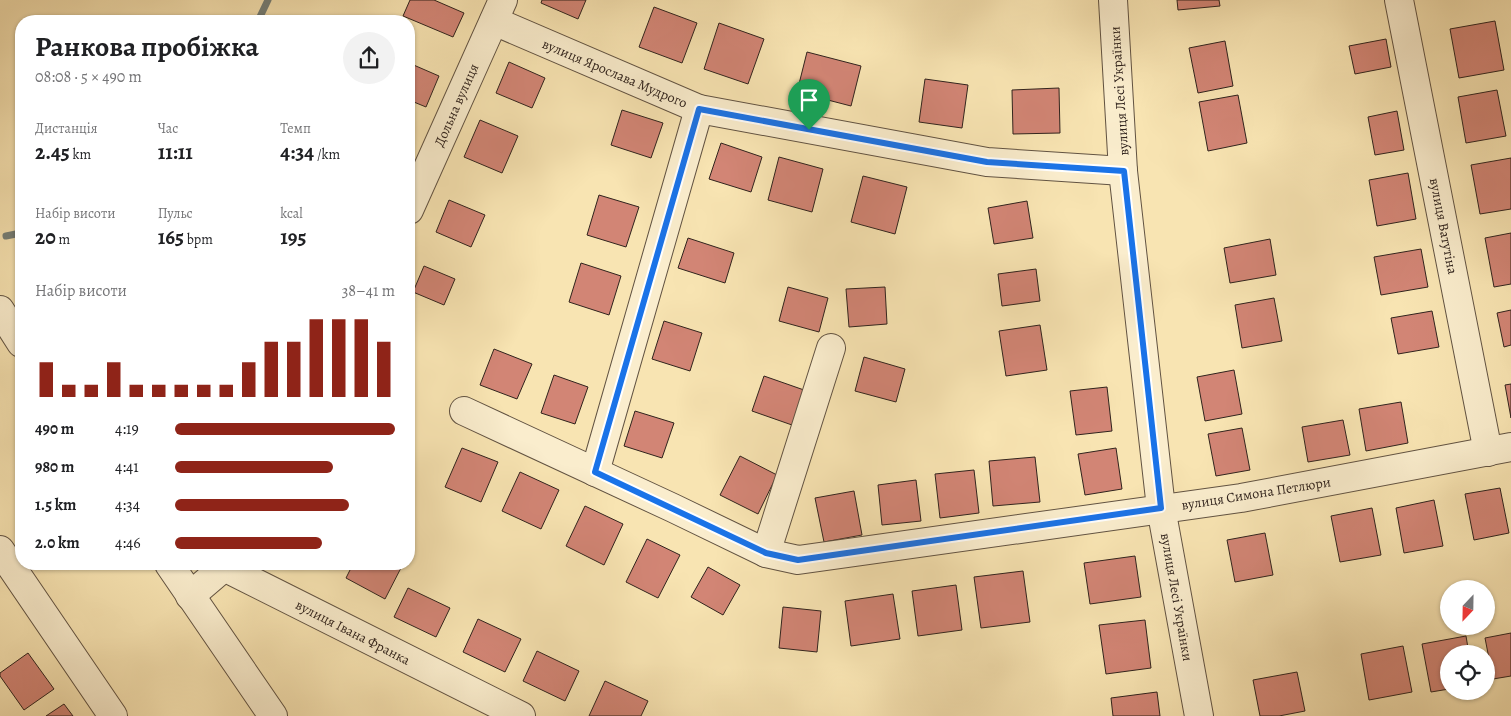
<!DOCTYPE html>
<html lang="uk">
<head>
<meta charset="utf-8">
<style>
  body { margin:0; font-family:Alegreya,serif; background:#f2f2f2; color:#202124; height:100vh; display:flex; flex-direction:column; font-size:19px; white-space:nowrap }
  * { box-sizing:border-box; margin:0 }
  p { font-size:16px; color:#757577 }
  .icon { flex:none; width:28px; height:28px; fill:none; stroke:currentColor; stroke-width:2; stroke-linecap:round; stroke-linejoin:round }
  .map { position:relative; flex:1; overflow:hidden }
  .sheet { position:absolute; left:15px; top:15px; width:400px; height:555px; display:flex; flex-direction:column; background:#fff; border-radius:20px; box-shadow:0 1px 4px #0004 }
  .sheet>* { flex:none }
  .needle { width:32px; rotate:202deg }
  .controls { position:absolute; left:1440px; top:580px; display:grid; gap:10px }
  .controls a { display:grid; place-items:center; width:55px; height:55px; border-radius:50%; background:#fff; box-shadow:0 1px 4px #0004; font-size:25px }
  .pin { position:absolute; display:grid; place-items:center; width:42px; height:42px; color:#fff; margin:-51px -21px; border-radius:50% 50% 50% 0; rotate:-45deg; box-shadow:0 0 5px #0007 }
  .pin .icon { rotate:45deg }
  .round { display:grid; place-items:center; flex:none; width:52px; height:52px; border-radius:26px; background:#f2f2f2 }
  .overview { display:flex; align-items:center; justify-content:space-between; height:85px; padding:0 20px }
  h1 { font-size:28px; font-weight:700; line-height:38px }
  .stats { display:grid; grid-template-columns:repeat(3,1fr); gap:8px; height:85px; padding:5px 20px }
  .stats div { display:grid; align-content:center }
  .stats b { font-size:21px; font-weight:700 }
  .stats small { font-size:14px; font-weight:400 }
  .stats p { font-size:14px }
  .chart { height:140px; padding:10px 20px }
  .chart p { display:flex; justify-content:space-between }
  .chart svg { width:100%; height:90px; margin-top:5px; stroke:#8f2418; stroke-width:6 }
  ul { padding:0 20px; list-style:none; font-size:16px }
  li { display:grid; grid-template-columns:80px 60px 1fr; align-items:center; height:38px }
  li i { height:12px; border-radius:6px; background:#8f2418 }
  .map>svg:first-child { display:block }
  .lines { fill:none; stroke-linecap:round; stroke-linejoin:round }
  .stream { stroke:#747f79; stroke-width:7 }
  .building { fill:#d28575; stroke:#30231d }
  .minor-casing { stroke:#625342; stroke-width:30 }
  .minor { stroke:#faedcd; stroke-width:28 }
  .route-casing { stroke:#fff; stroke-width:10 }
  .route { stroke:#1a73e8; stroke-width:6 }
  .labels { text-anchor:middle; stroke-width:5; stroke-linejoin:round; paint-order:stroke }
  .street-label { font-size:14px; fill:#30231d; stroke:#faedcd }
</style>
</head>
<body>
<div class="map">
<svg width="1511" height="716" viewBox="0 0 1511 716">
  <rect width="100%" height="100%" fill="#f8e4b2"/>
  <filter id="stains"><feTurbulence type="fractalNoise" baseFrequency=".004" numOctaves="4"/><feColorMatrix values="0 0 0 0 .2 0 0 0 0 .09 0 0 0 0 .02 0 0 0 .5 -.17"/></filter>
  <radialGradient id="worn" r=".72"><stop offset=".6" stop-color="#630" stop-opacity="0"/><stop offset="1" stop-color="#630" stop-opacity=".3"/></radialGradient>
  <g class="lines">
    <g class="stream">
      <polyline points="258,21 268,0"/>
      <polyline points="6,236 21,233"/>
    </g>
  </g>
  <g class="building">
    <polygon points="410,0 434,0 464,13 453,37 403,16"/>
    <polygon points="542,0 586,0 578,19 541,3"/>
    <polygon points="1177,0 1219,0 1220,6 1178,10"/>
    <polygon points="654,7 697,23 682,63 639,47"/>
    <polygon points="1495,21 1504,70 1459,78 1450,29"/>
    <polygon points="719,23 764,39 748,84 704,69"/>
    <polygon points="1386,39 1391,67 1355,74 1349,46"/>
    <polygon points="1225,41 1233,86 1198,93 1189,48"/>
    <polygon points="807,52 861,66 851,106 797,92"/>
    <polygon points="509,62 545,78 532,108 496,93"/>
    <polygon points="409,63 439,76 426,107 409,100"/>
    <polygon points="925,79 968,85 962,128 919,122"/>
    <polygon points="1059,88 1060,133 1013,134 1012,90"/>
    <polygon points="1497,90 1506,136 1466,143 1458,97"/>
    <polygon points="1238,95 1247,143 1208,151 1199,102"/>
    <polygon points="622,110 663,123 651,158 611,145"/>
    <polygon points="1397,111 1404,150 1375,155 1368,117"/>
    <polygon points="480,120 518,136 502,173 464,157"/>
    <polygon points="721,143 762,157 751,192 709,179"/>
    <polygon points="779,157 823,169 812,212 768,200"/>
    <polygon points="1511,158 1511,209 1480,214 1471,165"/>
    <polygon points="1408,173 1416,219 1377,226 1369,180"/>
    <polygon points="863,176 907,187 895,234 851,222"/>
    <polygon points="599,195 639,207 626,247 587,235"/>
    <polygon points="449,200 485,215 471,247 436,232"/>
    <polygon points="1027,201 1033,238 994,244 988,208"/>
    <polygon points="1511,233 1511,284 1494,287 1485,238"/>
    <polygon points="688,238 734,253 725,283 678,268"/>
    <polygon points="1270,239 1276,275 1230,283 1224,248"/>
    <polygon points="1421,249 1428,287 1381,295 1374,257"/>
    <polygon points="581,263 621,276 609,315 569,302"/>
    <polygon points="424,266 455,279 444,305 413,292"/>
    <polygon points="1036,269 1040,301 1002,306 998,274"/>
    <polygon points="788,287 828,298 819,332 779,321"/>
    <polygon points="885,287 887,324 849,327 846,289"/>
    <polygon points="1274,298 1282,341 1242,348 1235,305"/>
    <polygon points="1511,310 1511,345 1504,347 1497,313"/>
    <polygon points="1432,311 1439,347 1398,354 1391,318"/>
    <polygon points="664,321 702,333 690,371 652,359"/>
    <polygon points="1040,325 1047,370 1006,376 999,331"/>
    <polygon points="494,349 532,364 517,399 480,385"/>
    <polygon points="864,357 905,369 896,402 855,391"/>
    <polygon points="1234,370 1242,414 1205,421 1197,377"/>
    <polygon points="554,375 588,387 575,424 541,413"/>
    <polygon points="764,376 804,390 792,425 752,411"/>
    <polygon points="1511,384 1511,418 1505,385"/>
    <polygon points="1107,387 1112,431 1076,435 1070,391"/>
    <polygon points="1401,402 1408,443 1366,451 1359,409"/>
    <polygon points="635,411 674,423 662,458 624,446"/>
    <polygon points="1343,420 1350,455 1308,462 1302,427"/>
    <polygon points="1242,428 1250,470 1216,476 1208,434"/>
    <polygon points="462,448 498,462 481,502 445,487"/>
    <polygon points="1116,448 1122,489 1085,495 1078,454"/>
    <polygon points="740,456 777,475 758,514 720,495"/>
    <polygon points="1035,457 1040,502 993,506 989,461"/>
    <polygon points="974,470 979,513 940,518 935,474"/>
    <polygon points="520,472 559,490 541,529 502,511"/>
    <polygon points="916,480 921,521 882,525 878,485"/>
    <polygon points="1500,488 1509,533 1474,540 1465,494"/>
    <polygon points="854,491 862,535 824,542 815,498"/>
    <polygon points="1434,500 1443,546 1404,553 1396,508"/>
    <polygon points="585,506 623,524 604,565 566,546"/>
    <polygon points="1372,508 1381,555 1340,562 1331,516"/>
    <polygon points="1265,533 1273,575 1235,582 1227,540"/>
    <polygon points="647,539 680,555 658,598 626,582"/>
    <polygon points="1135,556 1141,597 1090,604 1084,563"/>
    <polygon points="353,564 403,564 385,599 346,578"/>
    <polygon points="708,567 740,585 723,615 691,597"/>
    <polygon points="1023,571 1030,622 981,628 974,577"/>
    <polygon points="956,585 962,630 918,636 912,591"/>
    <polygon points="408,588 450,608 436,637 394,617"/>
    <polygon points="893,594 900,639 851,646 845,601"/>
    <polygon points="783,607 821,611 817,652 779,648"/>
    <polygon points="478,619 521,639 505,672 463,652"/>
    <polygon points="1145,620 1151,668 1106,674 1099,625"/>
    <polygon points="1511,633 1511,676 1493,679 1485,638"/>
    <polygon points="1466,636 1469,654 1449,654 1449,689 1431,692 1422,644"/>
    <polygon points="1403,646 1412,692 1369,700 1361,654"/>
    <polygon points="537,651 579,671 565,701 523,681"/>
    <polygon points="28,653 54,689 24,710 0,676 0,673"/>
    <polygon points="1297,672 1305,711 1279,716 1260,716 1253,680"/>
    <polygon points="605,681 648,701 641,716 589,716"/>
    <polygon points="1157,692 1160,716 1113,716 1111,698"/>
    <polygon points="64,704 73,716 46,716"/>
  </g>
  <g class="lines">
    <g class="minor-casing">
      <g id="minor">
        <polyline points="1113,0 1123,171 1161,508 1199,716"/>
        <polyline points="1399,0 1488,452"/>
        <polyline points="494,21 699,109 987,162 1123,171"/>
        <polyline points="409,210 503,0"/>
        <polyline points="0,310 21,343"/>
        <polyline points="464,411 673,508 766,553 798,560 1241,498 1511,447"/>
        <polyline points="595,472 699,109"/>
        <polyline points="0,550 113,716"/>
        <polyline points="766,553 831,348"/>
        <polyline points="169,564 273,716"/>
        <polyline points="190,596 224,567 521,716"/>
      </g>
    </g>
    <use href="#minor" class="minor"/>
  </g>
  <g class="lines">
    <g class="route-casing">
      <polygon id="route" points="699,109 987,162 1124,171 1161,508 798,560 766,553 595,472"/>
    </g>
    <use href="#route" class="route"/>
  </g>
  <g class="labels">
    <g class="street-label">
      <text transform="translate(615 73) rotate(23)" y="5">вулиця Ярослава Мудрого</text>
      <text transform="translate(1119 91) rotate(-94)" y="5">вулиця Лесі Українки</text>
      <text transform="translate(456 105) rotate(-66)" y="5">Дольна вулиця</text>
      <text transform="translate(1444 226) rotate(79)" y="5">вулиця Ватутіна</text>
      <text transform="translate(1256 493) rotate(-9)" y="5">вулиця Симона Петлюри</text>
      <text transform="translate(1177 597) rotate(80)" y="5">вулиця Лесі Українки</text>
      <text transform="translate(353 632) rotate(27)" y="5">вулиця Івана Франка</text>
    </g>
  </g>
  <rect width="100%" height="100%" filter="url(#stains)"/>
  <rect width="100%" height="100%" fill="url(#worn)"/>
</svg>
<div class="controls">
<a><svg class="needle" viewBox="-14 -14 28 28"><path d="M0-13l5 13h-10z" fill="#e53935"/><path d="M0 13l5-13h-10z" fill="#757577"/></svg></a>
<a><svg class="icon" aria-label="locate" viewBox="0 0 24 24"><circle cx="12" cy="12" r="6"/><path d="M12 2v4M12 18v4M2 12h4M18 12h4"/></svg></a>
</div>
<div class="pin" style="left:809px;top:130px;background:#1e9e55"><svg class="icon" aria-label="arrive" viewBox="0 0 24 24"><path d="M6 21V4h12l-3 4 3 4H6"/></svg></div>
<section class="sheet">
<div class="overview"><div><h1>Ранкова пробіжка</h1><p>08:08 · 5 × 490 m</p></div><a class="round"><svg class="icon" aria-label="share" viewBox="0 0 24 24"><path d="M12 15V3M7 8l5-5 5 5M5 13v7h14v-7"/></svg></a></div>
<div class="stats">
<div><p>Дистанція</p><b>2.45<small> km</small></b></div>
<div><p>Час</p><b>11:11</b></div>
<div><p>Темп</p><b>4:34<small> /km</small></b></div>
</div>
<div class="stats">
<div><p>Набір висоти</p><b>20<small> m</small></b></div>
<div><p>Пульс</p><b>165<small> bpm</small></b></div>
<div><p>kcal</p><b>195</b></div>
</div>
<div class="chart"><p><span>Набір висоти</span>38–41 m</p>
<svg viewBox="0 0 160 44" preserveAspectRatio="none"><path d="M5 44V27M15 44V38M25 44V38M35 44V27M45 44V38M55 44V38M65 44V38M75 44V38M85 44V38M95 44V27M105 44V17M115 44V17M125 44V6M135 44V6M145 44V6M155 44V17"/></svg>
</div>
<ul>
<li><b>490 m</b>4:19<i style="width:100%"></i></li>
<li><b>980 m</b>4:41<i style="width:72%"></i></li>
<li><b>1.5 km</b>4:34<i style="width:79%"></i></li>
<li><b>2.0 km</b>4:46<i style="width:67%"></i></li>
</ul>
</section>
</div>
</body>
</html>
